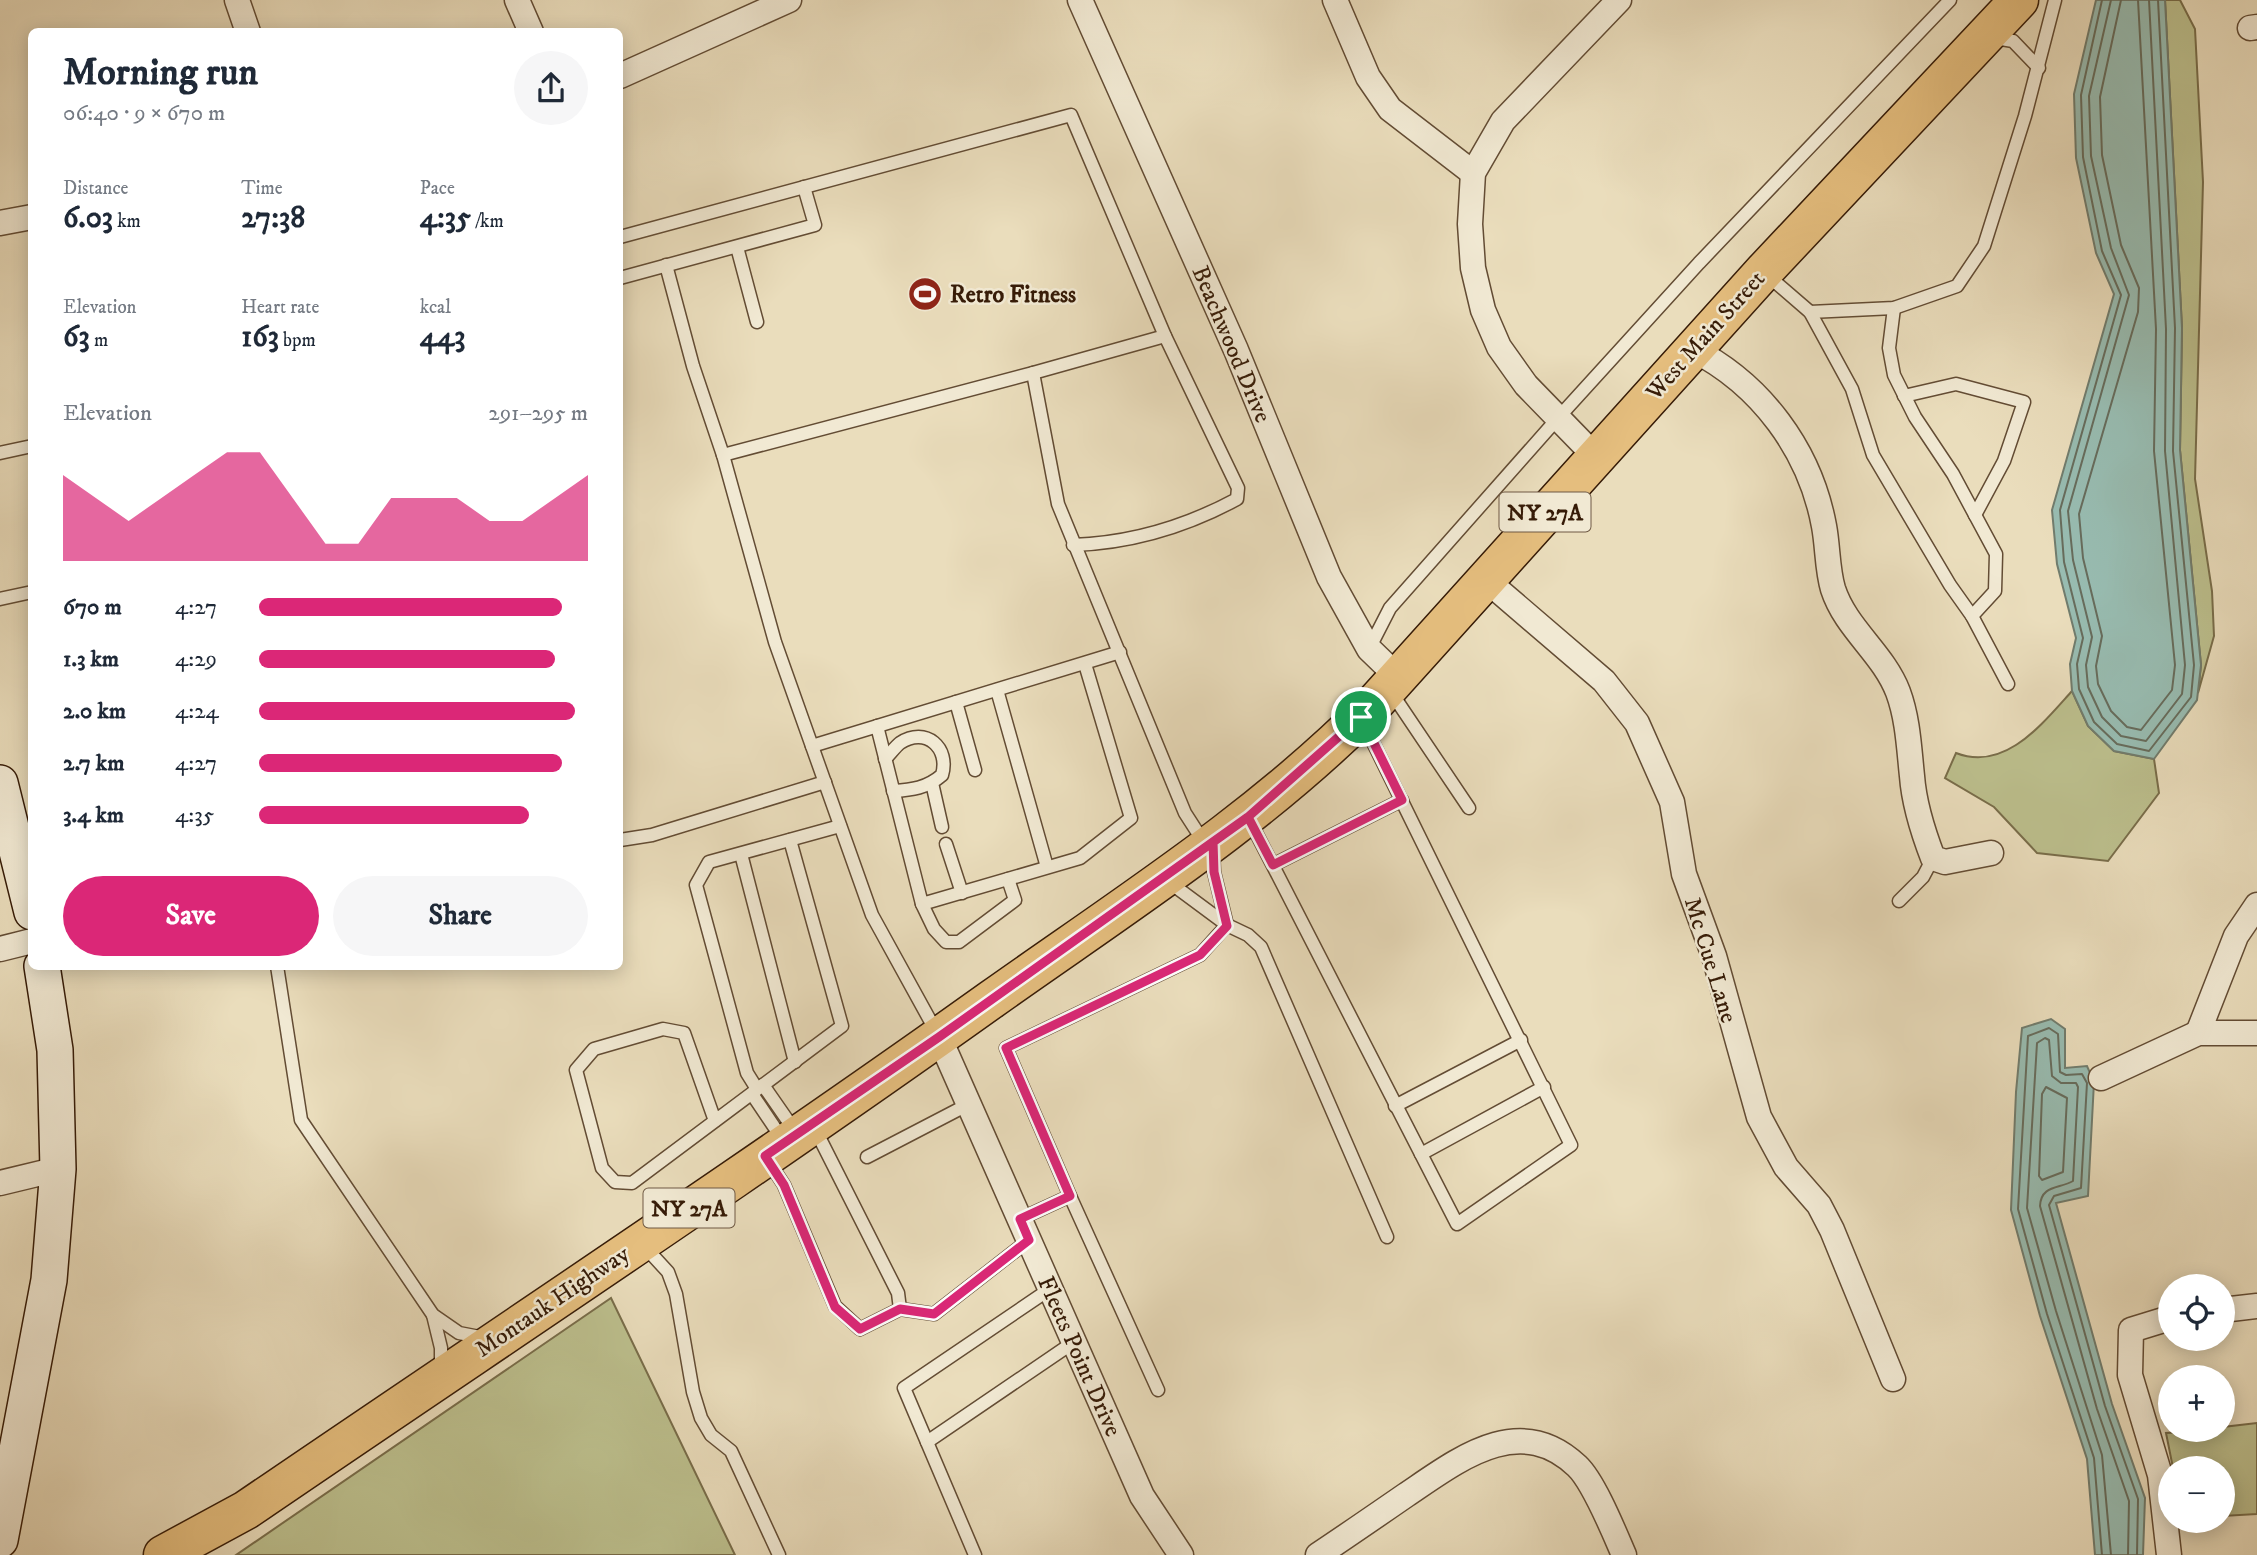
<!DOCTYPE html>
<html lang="en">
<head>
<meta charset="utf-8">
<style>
  body { margin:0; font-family:"IM FELL DW Pica",serif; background:#f6f6f7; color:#1f2937; height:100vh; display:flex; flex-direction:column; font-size:26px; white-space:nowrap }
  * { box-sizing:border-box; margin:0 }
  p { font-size:23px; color:#747a83 }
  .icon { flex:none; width:38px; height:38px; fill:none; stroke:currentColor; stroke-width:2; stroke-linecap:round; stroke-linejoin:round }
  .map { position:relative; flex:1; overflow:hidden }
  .sheet { position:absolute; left:28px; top:28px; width:595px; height:942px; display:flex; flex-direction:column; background:#fff; border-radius:10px; box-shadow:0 4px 18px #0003 }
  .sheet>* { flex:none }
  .tools { position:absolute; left:2158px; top:1274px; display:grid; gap:14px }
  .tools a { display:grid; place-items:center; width:77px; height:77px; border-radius:50%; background:#fff; box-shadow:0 4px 18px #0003; font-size:35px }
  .pin { position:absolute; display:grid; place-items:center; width:60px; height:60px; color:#fff; margin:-30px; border:4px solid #fff; border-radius:50%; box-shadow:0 2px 7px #0007 }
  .round { display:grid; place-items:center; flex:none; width:74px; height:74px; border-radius:37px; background:#f6f6f7 }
  .summary { display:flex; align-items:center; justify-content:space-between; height:119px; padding:0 35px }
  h1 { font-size:38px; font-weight:700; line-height:52px }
  .stats { display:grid; grid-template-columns:repeat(3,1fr); gap:10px; height:119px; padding:7px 35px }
  .stats div { display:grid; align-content:center }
  .stats b { font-size:30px; font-weight:700 }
  .stats small { font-size:19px; font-weight:400 }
  .stats p { font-size:19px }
  .chart { height:196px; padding:14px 35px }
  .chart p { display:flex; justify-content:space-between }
  .chart svg { width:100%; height:126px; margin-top:7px; fill:#db2777; opacity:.7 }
  .action { display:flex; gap:14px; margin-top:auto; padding:14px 35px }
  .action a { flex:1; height:80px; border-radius:42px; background:#db2777; color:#fff; font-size:28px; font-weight:700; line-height:80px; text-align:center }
  .action a+a { background:#f6f6f7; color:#1f2937 }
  ul { padding:0 35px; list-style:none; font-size:23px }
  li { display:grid; grid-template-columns:112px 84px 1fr; align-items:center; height:52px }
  li i { height:18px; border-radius:9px; background:#db2777 }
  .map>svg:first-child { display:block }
  .green { fill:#bcbf8d; stroke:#796d4a; stroke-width:2 }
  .water { fill:#98bcb1; stroke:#717c6d; stroke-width:2 }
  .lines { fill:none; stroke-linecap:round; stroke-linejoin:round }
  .shore { stroke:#676c5c; stroke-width:2 }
  .service-casing { stroke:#634c34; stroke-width:15 }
  .minor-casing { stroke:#634c34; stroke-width:27 }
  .secondary-casing { stroke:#361b07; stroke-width:38 }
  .primary-casing { stroke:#361b07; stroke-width:41 }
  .service { stroke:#f1e9d3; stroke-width:12 }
  .minor { stroke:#f1e9d3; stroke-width:24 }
  .secondary { stroke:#f1e9d3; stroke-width:35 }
  .primary { stroke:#e5be7e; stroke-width:38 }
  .route-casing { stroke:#fff; stroke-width:14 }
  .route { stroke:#db2777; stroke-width:9 }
  .labels { text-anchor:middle; stroke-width:5; stroke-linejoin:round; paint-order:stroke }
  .shield { fill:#f1e9d3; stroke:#6e5944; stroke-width:2 }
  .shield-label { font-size:23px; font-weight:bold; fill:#361b07 }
  .poi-label { font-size:24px; font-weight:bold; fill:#361b07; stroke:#f1e9d3; text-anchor:start }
  .street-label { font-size:24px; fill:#361b07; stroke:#f1e9d3 }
</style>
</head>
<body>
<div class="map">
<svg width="2257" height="1555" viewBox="0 0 2257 1555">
  <rect width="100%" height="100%" fill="#eaddbc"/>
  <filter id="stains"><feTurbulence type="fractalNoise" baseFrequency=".00286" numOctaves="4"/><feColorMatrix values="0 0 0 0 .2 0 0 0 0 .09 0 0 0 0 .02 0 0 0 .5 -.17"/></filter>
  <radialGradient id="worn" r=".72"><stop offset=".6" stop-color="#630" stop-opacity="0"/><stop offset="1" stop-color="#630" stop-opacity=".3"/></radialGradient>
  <g class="green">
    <polygon points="2165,0 2180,0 2195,29 2203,182 2195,479 2212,591 2214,636 2198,693 2201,665 2180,450 2182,328"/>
    <path d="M 2072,691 L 2088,726 L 2114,751 L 2154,759 L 2159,793 L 2108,861 L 2037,853 L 1994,807 L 1945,778 L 1956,753 C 2005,772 2042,724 2072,691 Z"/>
    <polygon points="611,1298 735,1555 236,1555"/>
    <polygon points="2257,1423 2257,1514 2223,1516 2222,1468 2173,1468 2166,1433 2222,1430 2223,1427"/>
  </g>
  <g class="water">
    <polygon points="2096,0 2165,0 2182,328 2180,450 2201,665 2197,700 2154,759 2114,751 2088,726 2072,691 2070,664 2076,638 2057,564 2052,510 2114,294 2096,253 2076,158 2074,94"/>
    <polygon points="2051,1019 2065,1029 2065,1068 2087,1066 2094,1082 2088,1196 2056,1203 2112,1404 2145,1498 2143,1555 2095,1555 2087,1459 2040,1316 2011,1210 2016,1092 2022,1028"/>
  </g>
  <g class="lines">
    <g class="shore">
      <polyline points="2102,0 2081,95 2083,157 2102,251 2121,295 2060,510 2064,562 2083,638 2077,664 2079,689 2094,722 2117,744 2149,751 2191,697 2194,665 2173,451 2175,328 2158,0"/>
      <polyline points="2111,0 2089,96 2091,156 2111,248 2129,295 2068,511 2073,560 2092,637 2086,665 2088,687 2102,717 2121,736 2146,741 2182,694 2185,665 2165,451 2166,329 2149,0"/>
      <polyline points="2121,0 2100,97 2102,155 2121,245 2139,288 2138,312 2079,514 2083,558 2102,636 2096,666 2098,684 2111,711 2127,727 2141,730 2172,690 2175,665 2154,451 2156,329 2138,0"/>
      <polygon points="2046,1087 2067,1098 2063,1172 2042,1180 2039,1176 2042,1094"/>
      <polyline points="2102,1555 2094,1458 2047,1314 2018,1209 2028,1036 2049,1028 2058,1034 2060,1072 2066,1075 2082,1074 2087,1083 2081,1188 2054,1196 2049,1205 2105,1406 2138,1499 2137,1555"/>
      <path d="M 2111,1555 L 2102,1455 L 2056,1311 L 2027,1208 L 2037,1043 L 2045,1038 L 2049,1040 L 2052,1076 L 2061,1083 L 2076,1083 L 2078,1087 L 2073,1181 C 2059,1189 2041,1185 2040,1206 L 2097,1409 L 2129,1501 L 2128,1555"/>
    </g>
    <g class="service-casing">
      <g id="service">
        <polyline points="1995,38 2013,41 2039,68"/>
        <path d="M 620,237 L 1071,115 L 1165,336 L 1238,488 L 1237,499 C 1187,526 1130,543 1073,545"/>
        <polyline points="737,247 757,322"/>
        <polyline points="666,265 693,366 723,455"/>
        <polyline points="1766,274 1810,312 1852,389 1873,455 1950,585 1972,616 2008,684"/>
        <polyline points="620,278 815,225 804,187"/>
        <polyline points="1894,308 1889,348 1894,375 1915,417 1953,474 1996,554 1995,591 1972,616"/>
        <polyline points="1810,312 1894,308 1957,286 1984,246 2025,116 2055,0"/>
        <polyline points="1033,373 1165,336"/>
        <polyline points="1904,396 1956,384 2024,402 2004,461 1975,515"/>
        <polyline points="0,453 32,446"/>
        <polyline points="0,599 32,592"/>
        <polyline points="1369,649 1390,608 1558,418 1699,263 1950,0"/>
        <polyline points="997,690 1047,867"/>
        <polyline points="1391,692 1469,808"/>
        <polyline points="956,702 975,770"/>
        <polyline points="877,726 922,904 1080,858 1131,818 1085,664"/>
        <polyline points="812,746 1120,652"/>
        <path d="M 885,759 C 890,754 895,747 900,743 C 926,726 950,748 942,775 C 927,788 912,790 893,791"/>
        <polyline points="932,783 942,827"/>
        <polyline points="1250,821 1457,1224 1571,1145 1363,722"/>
        <polyline points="620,840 652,835 825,782"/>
        <polyline points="946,844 962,893"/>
        <polyline points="741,854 795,1062"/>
        <polyline points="1273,865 1402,800"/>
        <polyline points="1169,882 1227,925 1214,872 1213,850"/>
        <polyline points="1899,901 1923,877 1933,858"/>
        <polyline points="922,904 934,929 946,942 959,942 1015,900 1008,879"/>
        <polyline points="277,966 301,1120 433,1315 459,1333 485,1338"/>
        <polyline points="937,1033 872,915 775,642 723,455 1033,373 1058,504 1185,813 1205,844"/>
        <polyline points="763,1085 795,1131"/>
        <polyline points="757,1089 747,1073 696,885 709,862 840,826"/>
        <polyline points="752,1094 783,1140"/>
        <polyline points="1395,1106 1521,1040"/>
        <polyline points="715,1121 684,1033 663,1029 594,1049 576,1070 602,1168 615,1182 632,1183 842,1026 790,840"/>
        <polyline points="814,1127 898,1293 900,1309"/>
        <polyline points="1421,1154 1544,1087"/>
        <polyline points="867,1157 969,1104"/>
        <polyline points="767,1159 784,1185 835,1306 860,1329 900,1309 934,1314 1029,1240"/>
        <polyline points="1070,1196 1158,1390"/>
        <polyline points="1020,1219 1070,1196 1006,1048 1200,955 1227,925 1248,935 1261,947 1387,1237"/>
        <polyline points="645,1247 668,1272 676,1294 693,1392 701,1418 711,1435 731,1451 779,1555"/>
        <polyline points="433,1315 441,1348 441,1370"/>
        <polyline points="927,1442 1074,1342"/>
        <polyline points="975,1555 904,1388 1050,1289"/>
      </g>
    </g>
    <g class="minor-casing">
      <g id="minor">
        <polyline points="237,0 248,32"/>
        <polyline points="517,0 531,32"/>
        <polyline points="1080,0 1236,350 1329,577 1369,649 1399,678"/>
        <polyline points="1335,0 1368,77 1390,109 1473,173"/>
        <polyline points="2250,28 2257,27"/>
        <polyline points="620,76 789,0"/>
        <polyline points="0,223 32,217"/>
        <path d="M 1692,349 C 1761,384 1810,450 1824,526 C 1828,547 1827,569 1833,589 C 1846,629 1883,653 1898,692 C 1908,719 1909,748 1912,776 C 1914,804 1923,832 1933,858 L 1945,862 L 1991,853"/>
        <polyline points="1595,456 1526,385 1499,347 1483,310 1473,268 1470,224 1473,173 1503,121 1619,0"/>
        <polyline points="1485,579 1604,681 1637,723 1672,802 1684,874 1714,956 1759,1117 1786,1167 1819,1205 1832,1230 1893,1379"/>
        <polyline points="0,949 32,941"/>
        <polyline points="2198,1033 2236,936 2257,905"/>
        <polyline points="939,1037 1142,1496 1181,1555"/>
        <polyline points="2101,1078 2198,1033 2257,1033"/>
        <polyline points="0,1183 58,1169"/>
        <polyline points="2222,1310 2257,1306"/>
        <path d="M 1318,1555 C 1348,1535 1377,1515 1406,1495 C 1458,1460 1519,1411 1577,1466 C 1594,1482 1614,1532 1624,1555"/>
        <polyline points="2169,1555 2160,1475 2130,1375 2131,1330 2170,1318"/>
      </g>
    </g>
    <g class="secondary-casing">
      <g id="secondary">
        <polyline points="0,783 32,912"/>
        <polyline points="0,1540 49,1280 58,1169 55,1050 42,966"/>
      </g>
    </g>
    <g class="primary-casing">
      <path id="primary" d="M 163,1555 L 246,1510 C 495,1340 747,1174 992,999 C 1123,906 1259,820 1372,706 L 1764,271 L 2019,0"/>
    </g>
    <use href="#service" class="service"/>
    <use href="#minor" class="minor"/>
    <use href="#secondary" class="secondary"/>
    <use href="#primary" class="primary"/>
  </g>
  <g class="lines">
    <g class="route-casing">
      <polyline id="route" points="1361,717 1248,817 939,1037 765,1156 784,1185 835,1307 860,1329 900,1309 934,1314 1029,1240 1020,1219 1070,1196 1006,1048 1200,955 1227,926 1214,872 1213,842 1248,817 1273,865 1402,800 1361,717"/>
    </g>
    <use href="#route" class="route"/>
  </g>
  <defs>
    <g id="stadium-disc" transform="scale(1.75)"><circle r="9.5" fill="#8f2418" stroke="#f1e9d3"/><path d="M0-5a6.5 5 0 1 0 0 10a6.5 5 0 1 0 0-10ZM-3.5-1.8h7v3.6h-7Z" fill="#fff"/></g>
  </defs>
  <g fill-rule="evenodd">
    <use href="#stadium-disc" x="925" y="294"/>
  </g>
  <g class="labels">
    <g class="shield">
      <rect x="1499.5" y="492.5" width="91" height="39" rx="5"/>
      <rect x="643.5" y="1188.5" width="91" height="39" rx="5"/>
    </g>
    <g class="shield-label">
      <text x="1545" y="520">NY 27A</text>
      <text x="689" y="1216">NY 27A</text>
    </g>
    <g class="poi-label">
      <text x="950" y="302">Retro Fitness</text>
    </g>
    <g class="street-label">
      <text transform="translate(1705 335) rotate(-48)" y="8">West Main Street</text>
      <text transform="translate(1232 344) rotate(67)" y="8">Beachwood Drive</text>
      <text transform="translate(1711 960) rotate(73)" y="8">Mc Cue Lane</text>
      <text transform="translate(552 1301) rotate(-34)" y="8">Montauk Highway</text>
      <text transform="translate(1080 1356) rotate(66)" y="8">Fleets Point Drive</text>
    </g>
  </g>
  <rect width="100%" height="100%" filter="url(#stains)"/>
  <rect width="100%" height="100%" fill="url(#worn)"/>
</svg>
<div class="tools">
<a><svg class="icon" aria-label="locate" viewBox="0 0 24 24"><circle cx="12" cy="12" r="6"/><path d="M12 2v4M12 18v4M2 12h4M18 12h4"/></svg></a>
<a>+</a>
<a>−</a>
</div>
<div class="pin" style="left:1361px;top:717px;background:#1e9e55"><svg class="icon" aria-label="arrive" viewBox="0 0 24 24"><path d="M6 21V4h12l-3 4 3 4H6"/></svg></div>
<section class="sheet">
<div class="summary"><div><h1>Morning run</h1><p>06:40 · 9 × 670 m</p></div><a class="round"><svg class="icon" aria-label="share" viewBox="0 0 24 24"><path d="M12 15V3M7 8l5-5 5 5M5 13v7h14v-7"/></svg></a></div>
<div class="stats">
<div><p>Distance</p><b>6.03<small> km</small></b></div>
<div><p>Time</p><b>27:38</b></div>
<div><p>Pace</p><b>4:35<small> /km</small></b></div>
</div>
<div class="stats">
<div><p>Elevation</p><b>63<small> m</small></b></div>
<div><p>Heart rate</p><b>163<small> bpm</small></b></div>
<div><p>kcal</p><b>443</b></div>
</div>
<div class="chart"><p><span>Elevation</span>291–295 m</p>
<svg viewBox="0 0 160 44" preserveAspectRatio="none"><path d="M0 44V14L10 22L20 30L30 22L40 14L50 6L60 6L70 22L80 38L90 38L100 22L110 22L120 22L130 30L140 30L150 22L160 14V44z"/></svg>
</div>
<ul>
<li><b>670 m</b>4:27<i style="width:92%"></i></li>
<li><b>1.3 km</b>4:29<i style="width:90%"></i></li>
<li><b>2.0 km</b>4:24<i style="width:96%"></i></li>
<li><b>2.7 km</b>4:27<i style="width:92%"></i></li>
<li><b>3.4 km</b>4:35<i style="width:82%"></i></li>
</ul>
<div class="action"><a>Save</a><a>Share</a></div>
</section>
</div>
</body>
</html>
